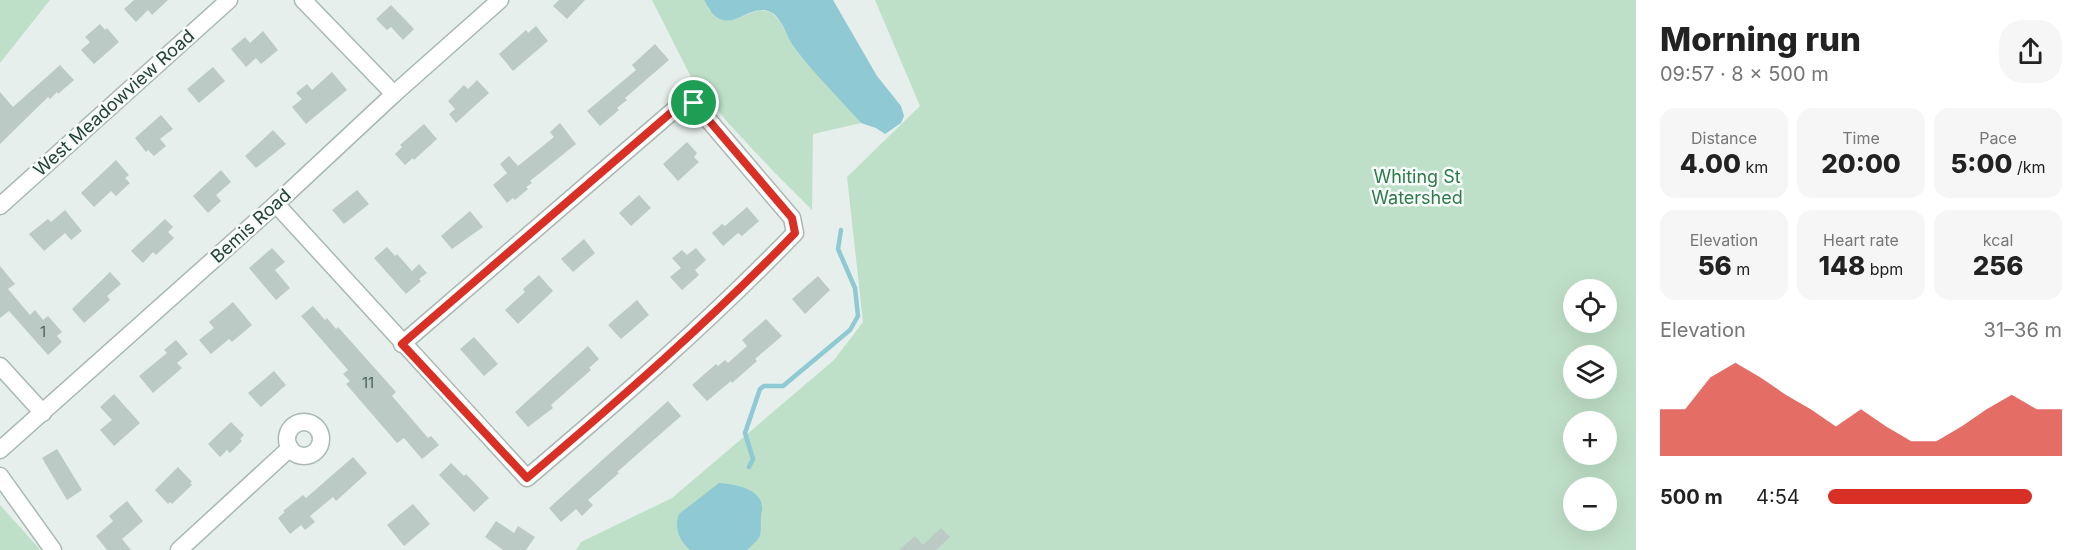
<!DOCTYPE html>
<html lang="en">
<head>
<meta charset="utf-8">
<style>
  body { margin:0; font-family:Inter,sans-serif; background:#f6f6f6; color:#222; height:100vh; display:flex; flex-direction:column; font-size:22px; white-space:nowrap }
  * { box-sizing:border-box; margin:0 }
  p { font-size:20px; color:#767676 }
  .icon { flex:none; width:33px; height:33px; fill:none; stroke:currentColor; stroke-width:2; stroke-linecap:round; stroke-linejoin:round }
  .map { position:relative; flex:1; overflow:hidden }
  .side { display:flex; flex-direction:column; background:#fff; width:450px }
  .side>* { flex:none }
  .controls { position:absolute; left:1563px; top:279px; display:grid; gap:12px }
  .controls a { display:grid; place-items:center; width:54px; height:54px; border-radius:50%; background:#fff; box-shadow:0 6px 24px #0002; font-size:30px }
  .pin { position:absolute; display:grid; place-items:center; width:51px; height:51px; color:#fff; margin:-26px; border:3px solid #fff; border-radius:50%; box-shadow:0 2px 6px #0007 }
  .round { display:grid; place-items:center; flex:none; width:63px; height:63px; border-radius:24px; background:#f6f6f6 }
  .summary { display:flex; align-items:center; justify-content:space-between; height:102px; padding:0 24px }
  h1 { font-size:33px; font-weight:800; line-height:45px }
  .figures { display:grid; grid-template-columns:repeat(3,1fr); gap:9px; height:102px; padding:6px 24px }
  .figures div { display:grid; align-content:center; border-radius:15px; background:#f6f6f6; text-align:center }
  .figures b { font-size:26px; font-weight:800 }
  .figures small { font-size:16px; font-weight:400 }
  .figures p { font-size:16px }
  .chart { height:168px; padding:12px 24px }
  .chart p { display:flex; justify-content:space-between }
  .chart svg { width:100%; height:108px; margin-top:6px; fill:#d93025; opacity:.7 }
  ul { padding:0 24px; list-style:none; font-size:20px }
  li { display:grid; grid-template-columns:96px 72px 1fr; align-items:center; height:45px }
  li i { height:15px; border-radius:8px; background:#d93025 }
  main { display:flex; flex:1; min-height:0 }
  .map>svg:first-child { display:block }
  .green { fill:#bfe0c8; fill-rule:evenodd }
  .water { fill:#8ec9d4 }
  .lines { fill:none; stroke-linecap:round; stroke-linejoin:round }
  .stream { stroke:#8ec9d4; stroke-width:4.5 }
  .building { fill:#bbcac4 }
  .minor-casing { stroke:#a8b8b2; stroke-width:19 }
  .minor { stroke:#fff; stroke-width:16 }
  .route-casing { stroke:#fff; stroke-width:12 }
  .route { stroke:#d93025; stroke-width:8 }
  .labels { text-anchor:middle; stroke-width:5; stroke-linejoin:round; paint-order:stroke }
  .number-label { font-size:15px; fill:#4a645c }
  .street-label { font-size:18px; fill:#24423a; stroke:#f7fbf9 }
  .park-label { font-size:18px; fill:#2d7a4b; stroke:#f7fbf9 }
</style>
</head>
<body>
<main>
<div class="map">
<svg width="1636" height="550" viewBox="0 0 1636 550">
  <rect width="100%" height="100%" fill="#e6efeb"/>
  <g class="green">
    <polygon points="0,0 50,0 0,63"/>
    <polygon points="652,0 704,0 709,10 731,20 760,10 771,12 780,21 793,46 861,123 813,134 812,210 775,173 729,124 692,79"/>
    <path d="M 875,0 L 1636,0 L 1636,550 L 576,550 L 581,542 L 672,498 L 834,360 L 863,322 L 847,177 L 920,106 ZM 1574,290 L 1606,290 L 1606,322 L 1574,322 ZM 1574,356 L 1606,356 L 1606,388 L 1574,388 ZM 1574,422 L 1606,422 L 1606,454 L 1574,454 ZM 1574,488 L 1606,488 L 1606,520 L 1574,520 Z"/>
    <polygon points="0,505 36,545 40,550 0,550"/>
  </g>
  <g class="water">
    <path d="M 704,0 L 833,0 L 877,76 L 901,106 L 904,116 L 901,123 L 885,134 L 876,128 L 861,123 C 839,98 814,74 794,47 C 786,36 783,19 771,12 C 747,0 726,45 704,0 Z"/>
    <path d="M 719,483 C 733,484 761,488 762,507 C 763,510 761,513 761,517 C 760,537 764,535 747,550 L 690,550 C 679,540 674,528 679,514 Z"/>
  </g>
  <g class="lines">
    <polyline class="stream" points="749,467 753,459 745,433 760,389 764,386 783,386 850,330 858,316 855,288 838,249 841,230"/>
  </g>
  <g class="building">
    <polygon points="134,0 168,0 152,15 148,10 136,22 124,9"/>
    <polygon points="559,0 585,0 567,19 553,6"/>
    <polygon points="391,5 414,29 403,40 391,27 387,30 376,19"/>
    <polygon points="100,24 105,30 107,28 119,42 94,64 81,50 90,42 85,37"/>
    <polygon points="536,26 548,41 513,71 499,54 526,30 528,33"/>
    <polygon points="263,31 278,50 261,64 256,58 246,67 231,49 245,37 250,43"/>
    <polygon points="655,44 669,60 625,98 627,100 617,108 619,110 600,126 587,111 636,70 632,65"/>
    <polygon points="60,65 74,80 58,94 57,92 50,99 48,97 0,144 0,92 13,107"/>
    <polygon points="213,67 225,81 199,103 187,89"/>
    <polygon points="332,72 347,90 306,124 292,107 302,99 296,93 307,84 312,90"/>
    <polygon points="477,80 489,93 456,123 449,114 455,109 448,101 464,85 468,89"/>
    <polygon points="161,115 173,129 160,139 166,146 154,156 148,150 146,152 135,138"/>
    <polygon points="560,123 576,144 530,181 532,183 526,187 528,189 515,200 513,198 507,203 493,185 507,173 500,164 509,156 518,166 554,137 550,132"/>
    <polygon points="424,124 437,139 414,160 413,158 405,165 395,154 402,147 400,145"/>
    <polygon points="273,130 286,144 256,168 245,156"/>
    <polygon points="687,142 697,153 694,157 699,162 678,181 663,164"/>
    <polygon points="116,160 129,175 125,178 130,183 116,196 111,191 94,207 81,193"/>
    <polygon points="221,170 231,182 216,195 221,201 208,213 193,196"/>
    <polygon points="357,190 369,204 344,224 332,210"/>
    <polygon points="639,195 651,208 631,226 619,213"/>
    <polygon points="747,207 759,221 742,236 738,233 723,246 712,233 722,224 725,226"/>
    <polygon points="65,210 82,231 71,240 65,233 44,251 29,234 48,219 51,222"/>
    <polygon points="470,211 483,227 452,249 441,236"/>
    <polygon points="165,219 173,227 168,232 174,238 156,255 153,252 143,263 131,251"/>
    <polygon points="584,239 595,253 573,272 561,259"/>
    <polygon points="387,247 395,256 397,254 412,271 419,264 427,273 419,279 421,281 406,294 374,258"/>
    <polygon points="272,248 285,262 275,270 290,288 276,300 249,268"/>
    <polygon points="696,248 706,260 695,270 699,275 682,290 670,277 681,268 672,258 682,250 687,255"/>
    <polygon points="0,266 15,284 8,289 30,315 35,310 43,320 48,316 62,332 57,336 62,342 48,355 9,311 0,318"/>
    <polygon points="110,272 121,284 107,296 110,300 84,323 72,309"/>
    <polygon points="539,275 553,291 518,324 505,310 525,292 523,289"/>
    <polygon points="818,276 830,290 805,314 792,299"/>
    <polygon points="637,300 649,315 621,339 608,325"/>
    <polygon points="233,302 252,325 232,342 229,339 211,354 199,340 214,328 209,322"/>
    <polygon points="313,306 325,320 327,318 336,329 338,327 396,392 392,396 428,438 431,436 439,445 422,459 404,438 397,443 346,384 350,381 343,374 348,370 301,316"/>
    <polygon points="766,319 782,336 755,359 757,361 732,383 731,381 707,401 692,385 716,364 718,366 725,360 728,363 747,346 742,340"/>
    <polygon points="474,337 498,364 484,376 460,349"/>
    <polygon points="176,340 188,354 177,363 182,368 153,393 139,376 167,353 164,350"/>
    <polygon points="588,346 599,359 589,368 591,370 551,405 553,408 528,427 515,412"/>
    <polygon points="274,371 286,385 261,407 248,393"/>
    <polygon points="114,394 140,423 114,446 100,430 112,420 100,407"/>
    <polygon points="668,401 681,416 617,472 619,473 588,500 593,505 582,516 576,509 561,522 549,508"/>
    <polygon points="231,422 244,435 240,439 242,441 230,453 227,450 220,457 208,444"/>
    <polygon points="57,449 82,490 67,500 42,458"/>
    <polygon points="353,457 367,473 336,501 333,497 310,516 315,522 305,530 301,525 290,534 278,518 285,512 283,511 303,495 306,498"/>
    <polygon points="451,463 464,476 466,474 489,498 474,512 439,475"/>
    <polygon points="178,467 192,482 190,483 192,485 172,504 170,502 168,504 155,490"/>
    <polygon points="127,501 143,521 122,539 131,550 107,550 96,536 113,521 109,516"/>
    <polygon points="413,504 430,524 404,546 387,525"/>
    <polygon points="496,521 514,533 518,526 535,537 526,550 503,550 485,537"/>
    <polygon points="941,528 950,537 936,550 899,550 915,536 923,545"/>
  </g>
  <g class="lines">
    <g class="minor-casing">
      <g id="minor">
        <polyline points="303,0 394,94"/>
        <path d="M 276,204 L 527,478 C 619,400 711,320 795,233 L 792,218 L 694,103 L 681,104 L 402,344"/>
        <polyline points="0,206 229,0"/>
        <polyline points="0,366 43,413"/>
        <circle cx="304" cy="439" r="17"/>
        <polyline points="0,450 276,204 394,94 500,0"/>
        <polyline points="0,476 53,550"/>
        <polyline points="179,550 290,448"/>
      </g>
    </g>
    <use href="#minor" class="minor"/>
  </g>
  <g class="lines">
    <g class="route-casing">
      <path id="route" d="M 694,103 L 792,218 L 795,233 C 711,320 619,400 527,478 L 402,344 L 681,104 Z"/>
    </g>
    <use href="#route" class="route"/>
  </g>
  <g class="labels">
    <g class="number-label">
      <text x="43" y="337">1</text>
      <text x="368" y="388">11</text>
    </g>
    <g class="street-label">
      <text transform="translate(114 103) rotate(-42)" y="6">West Meadowview Road</text>
      <text transform="translate(251 226) rotate(-42)" y="6">Bemis Road</text>
    </g>
    <g class="park-label">
      <text x="1417" y="183">Whiting St<tspan x="1417" dy="21">Watershed</tspan></text>
    </g>
  </g>
</svg>
<div class="controls">
<a><svg class="icon" aria-label="locate" viewBox="0 0 24 24"><circle cx="12" cy="12" r="6"/><path d="M12 2v4M12 18v4M2 12h4M18 12h4"/></svg></a>
<a><svg class="icon" aria-label="layers" viewBox="0 0 24 24"><path d="M12 4l9 5-9 5-9-5zM3 14l9 5 9-5"/></svg></a>
<a>+</a>
<a>−</a>
</div>
<div class="pin" style="left:694px;top:103px;background:#1e9e55"><svg class="icon" aria-label="arrive" viewBox="0 0 24 24"><path d="M6 21V4h12l-3 4 3 4H6"/></svg></div>
</div>
<section class="side">
<div class="summary"><div><h1>Morning run</h1><p>09:57 · 8 × 500 m</p></div><a class="round"><svg class="icon" aria-label="share" viewBox="0 0 24 24"><path d="M12 15V3M7 8l5-5 5 5M5 13v7h14v-7"/></svg></a></div>
<div class="figures">
<div><p>Distance</p><b>4.00<small> km</small></b></div>
<div><p>Time</p><b>20:00</b></div>
<div><p>Pace</p><b>5:00<small> /km</small></b></div>
</div>
<div class="figures">
<div><p>Elevation</p><b>56<small> m</small></b></div>
<div><p>Heart rate</p><b>148<small> bpm</small></b></div>
<div><p>kcal</p><b>256</b></div>
</div>
<div class="chart"><p><span>Elevation</span>31–36 m</p>
<svg viewBox="0 0 160 44" preserveAspectRatio="none"><path d="M0 44V25L10 25L20 12L30 6L40 12L50 19L60 25L70 32L80 25L90 32L100 38L110 38L120 32L130 25L140 19L150 25L160 25V44z"/></svg>
</div>
<ul>
<li><b>500 m</b>4:54<i style="width:87%"></i></li>
</ul>
</section>
</main>
</body>
</html>
